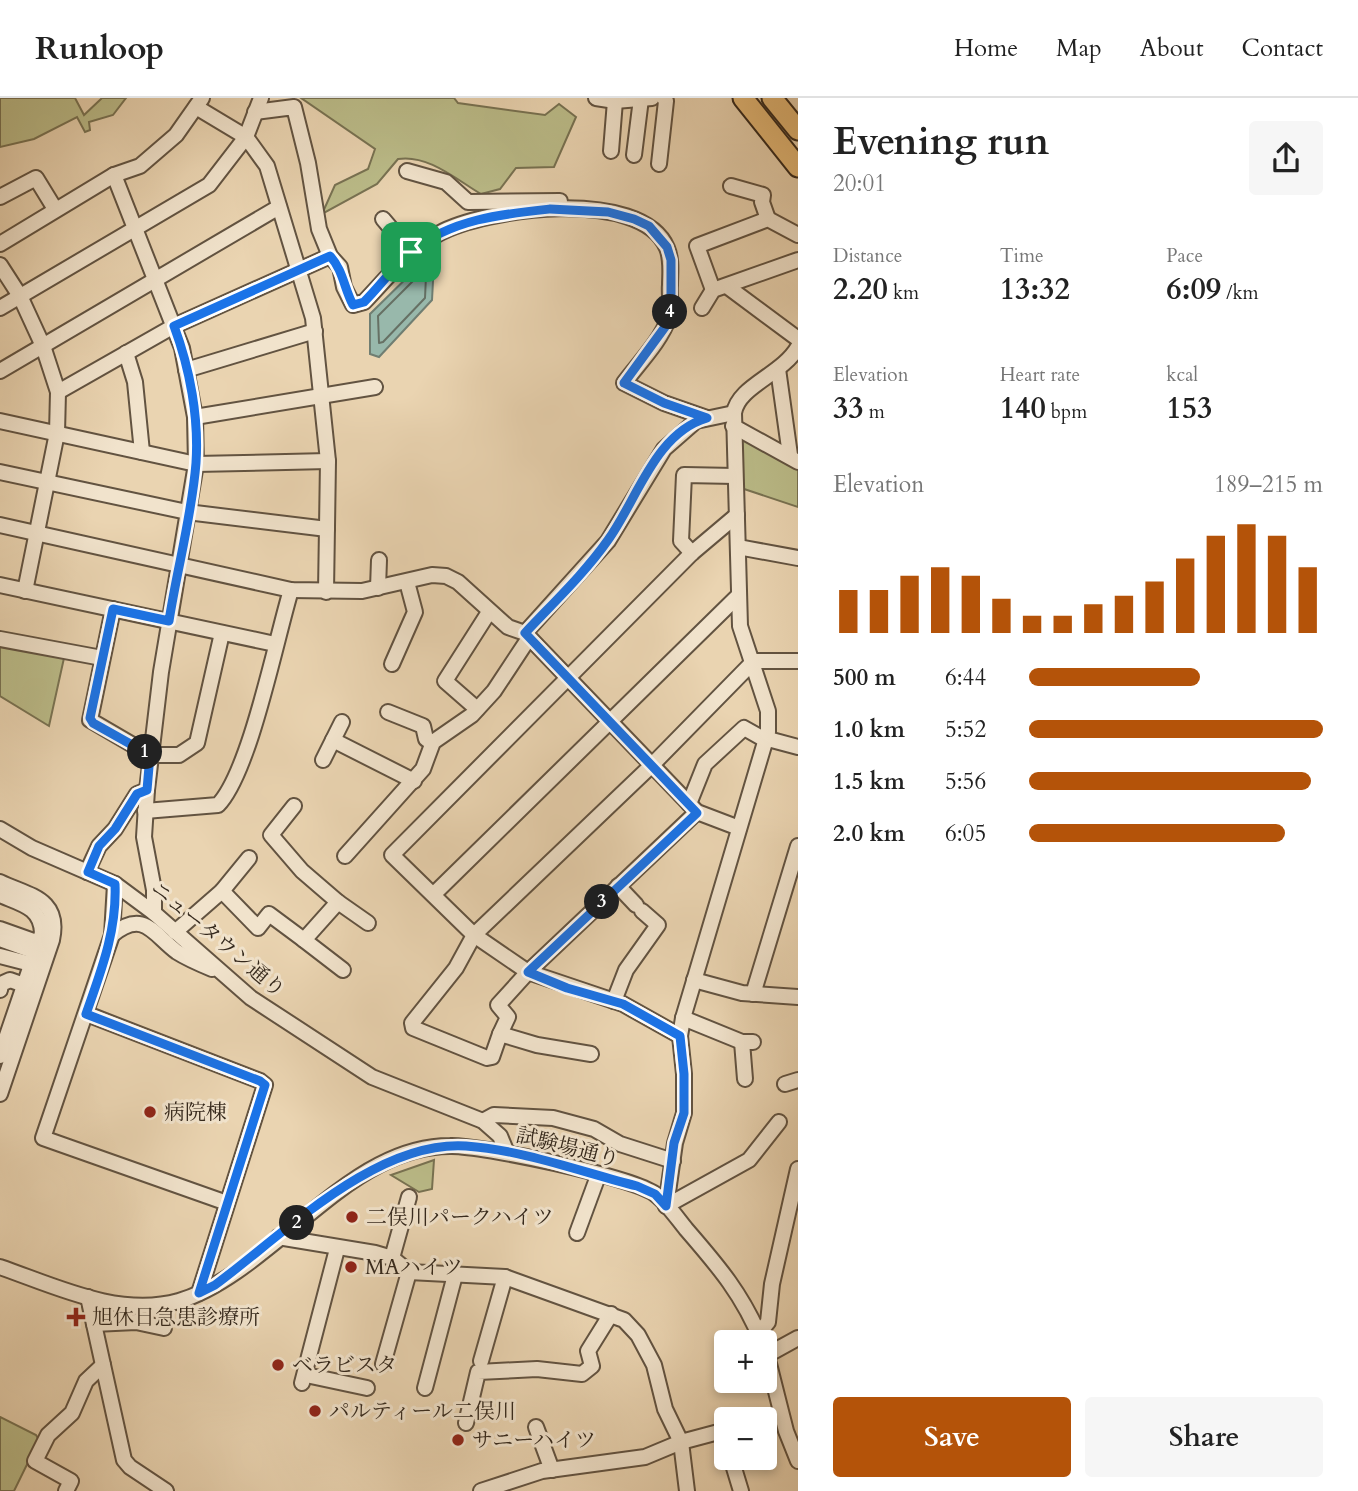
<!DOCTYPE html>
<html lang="en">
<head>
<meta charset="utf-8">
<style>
  body { margin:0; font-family:Cardo,"Noto Serif JP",serif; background:#f6f6f6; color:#222; height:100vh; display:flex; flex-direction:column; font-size:26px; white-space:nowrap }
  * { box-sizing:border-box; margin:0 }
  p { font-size:23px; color:#767676 }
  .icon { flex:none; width:38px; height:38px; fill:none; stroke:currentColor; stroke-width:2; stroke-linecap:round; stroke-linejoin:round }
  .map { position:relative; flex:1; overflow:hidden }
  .side { display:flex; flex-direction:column; background:#fff; width:560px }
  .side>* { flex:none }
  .controls { position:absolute; left:714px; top:1232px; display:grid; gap:14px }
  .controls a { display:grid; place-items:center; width:63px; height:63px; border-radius:7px; background:#fff; box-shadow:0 4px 10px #0003; font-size:35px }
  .pin { position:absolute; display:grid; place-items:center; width:60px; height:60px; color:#fff; margin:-30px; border-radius:14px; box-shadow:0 4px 10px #0006 }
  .km { position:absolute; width:35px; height:35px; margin:-18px; border-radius:50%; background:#222; color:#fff; font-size:19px; line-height:35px; text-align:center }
  .round { display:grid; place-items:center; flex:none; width:74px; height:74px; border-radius:7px; background:#f6f6f6 }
  .head { display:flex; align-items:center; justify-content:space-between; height:119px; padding:0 35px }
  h1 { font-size:38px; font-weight:700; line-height:52px }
  .metrics { display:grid; grid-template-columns:repeat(3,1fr); gap:10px; height:119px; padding:7px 35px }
  .metrics div { display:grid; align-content:center }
  .metrics b { font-size:30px; font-weight:700 }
  .metrics small { font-size:19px; font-weight:400 }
  .metrics p { font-size:19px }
  .chart { height:196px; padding:14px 35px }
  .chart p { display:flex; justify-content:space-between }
  .chart svg { width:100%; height:126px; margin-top:7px; stroke:#b45309; stroke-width:6 }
  .primary-button { display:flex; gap:14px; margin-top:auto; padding:14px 35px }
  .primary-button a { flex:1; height:80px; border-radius:7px; background:#b45309; color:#fff; font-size:28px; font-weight:700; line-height:80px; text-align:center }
  .primary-button a+a { background:#f6f6f6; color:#222 }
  ul { padding:0 35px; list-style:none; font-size:23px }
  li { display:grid; grid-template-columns:112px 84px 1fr; align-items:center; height:52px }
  li i { height:18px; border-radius:9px; background:#b45309 }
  header { display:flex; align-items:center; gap:42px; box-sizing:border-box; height:98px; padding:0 35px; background:#fff; border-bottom:2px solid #e0e0e0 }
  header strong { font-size:33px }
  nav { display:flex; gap:38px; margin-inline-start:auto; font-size:24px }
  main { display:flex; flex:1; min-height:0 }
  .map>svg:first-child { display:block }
  .green { fill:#bbbc89; stroke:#787252; stroke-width:2 }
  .water { fill:#98b8ab; stroke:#707e72; stroke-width:2 }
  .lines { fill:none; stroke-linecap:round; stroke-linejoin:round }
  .shore { stroke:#667064; stroke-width:2 }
  .minor-casing { stroke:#625341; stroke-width:18 }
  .highway-casing { stroke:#34281c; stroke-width:23 }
  .minor { stroke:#f1e3cc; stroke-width:14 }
  .highway { stroke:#e5ba78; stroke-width:19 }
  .route-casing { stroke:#fff; stroke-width:14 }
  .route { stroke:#1a73e8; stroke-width:9 }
  .poi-dot { fill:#8f2418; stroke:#f1e3cc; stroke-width:2.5 }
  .labels { text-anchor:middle; stroke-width:6; stroke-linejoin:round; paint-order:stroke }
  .street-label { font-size:21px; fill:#34281c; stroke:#f1e3cc }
  .poi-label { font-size:21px; fill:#34281c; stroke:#f1e3cc; text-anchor:start }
</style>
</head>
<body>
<header>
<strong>Runloop</strong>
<nav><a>Home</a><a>Map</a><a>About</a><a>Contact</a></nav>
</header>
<main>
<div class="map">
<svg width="798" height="1393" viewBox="0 0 798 1393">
  <rect width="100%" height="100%" fill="#ead4b1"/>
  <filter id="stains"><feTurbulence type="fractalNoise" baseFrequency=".00286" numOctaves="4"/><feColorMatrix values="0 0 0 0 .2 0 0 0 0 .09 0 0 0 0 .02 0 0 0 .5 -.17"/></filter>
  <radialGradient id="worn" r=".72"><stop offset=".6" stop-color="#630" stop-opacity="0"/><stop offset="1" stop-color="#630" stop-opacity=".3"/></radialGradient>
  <g class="green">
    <polygon points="0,0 75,0 84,17 102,0 126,0 113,17 89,24 90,32 85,34 77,19 34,41 0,49"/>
    <path d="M 301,0 L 454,0 L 458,5 L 545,17 L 559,6 L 576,19 L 554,69 L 516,70 L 500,91 L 481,96 C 457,82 428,56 398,61 L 377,86 L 322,116 L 335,87 L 368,71 L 375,51 Z"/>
    <polygon points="739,337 798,370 798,409 741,390"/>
    <polygon points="0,547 64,560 49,628 0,598"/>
    <polygon points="434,1062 432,1091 419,1094 391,1077"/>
    <polygon points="0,1319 36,1337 39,1342 14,1393 0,1393"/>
  </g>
  <polygon class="water" points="426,161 434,164 432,202 379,259 370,256 370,216"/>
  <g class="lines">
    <polygon class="shore" points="420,176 426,178 425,200 383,244 379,245 378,218"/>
    <g class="minor-casing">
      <g id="minor">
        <polyline points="596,0 615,3 652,0"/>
        <polyline points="196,9 246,39 267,68 313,220 328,363 326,494"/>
        <path d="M 255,14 L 294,9 L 308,65 L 319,131 L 330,158 L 340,169 L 344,189 L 353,207 L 364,204 C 387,180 408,153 438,136 C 484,110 641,89 667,150 C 672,162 670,175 670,187 C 669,197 672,210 669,219 C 661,243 639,265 624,285 L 664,305 L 707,320"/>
        <polyline points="611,53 615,3"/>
        <polyline points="634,57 641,1"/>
        <polyline points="659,66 666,3 664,0"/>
        <polyline points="407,73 446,84 468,104 560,103"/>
        <polyline points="114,77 182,250 195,319 196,366 161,574 147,692 144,739 154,792 154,815"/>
        <polyline points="731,88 763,97 762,104 768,121"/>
        <polyline points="0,99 36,80 55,111"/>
        <polyline points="383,121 411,154"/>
        <polyline points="0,146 114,77 140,68 176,37 202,0"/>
        <polyline points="0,167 20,198 43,248 58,294 57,335 25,493"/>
        <polyline points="728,189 798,241"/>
        <polyline points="713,192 697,148 768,121 798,137"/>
        <polyline points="0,210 209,87 246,39 261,0"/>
        <polyline points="702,210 713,192 798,162"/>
        <polyline points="126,255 135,284 142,354"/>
        <polyline points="778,271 790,357"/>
        <polyline points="186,272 315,233"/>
        <polyline points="0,273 279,109"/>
        <polyline points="58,294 174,228 330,158"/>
        <polyline points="195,319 375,289"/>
        <polyline points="0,323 196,366 328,363"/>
        <polyline points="733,328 798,364"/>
        <polyline points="0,374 187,414 327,431"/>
        <polyline points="0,427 291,492 362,493 432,477 446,478 458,484 508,529 525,535 697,714 739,730"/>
        <polyline points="738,449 798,460"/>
        <polyline points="692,455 681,443 684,377 735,378"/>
        <polyline points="0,487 275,546"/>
        <polyline points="378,490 379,462"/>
        <polyline points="113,511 90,622 150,657 179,657 197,645 222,535"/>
        <polyline points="525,535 608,443 664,351 696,323 734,315"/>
        <polyline points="0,541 102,560"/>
        <polyline points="392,566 415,514 407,484"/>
        <polyline points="477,611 445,583 489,514"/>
        <polyline points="388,614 423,628 426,641 433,644"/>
        <polyline points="342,624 333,642 414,683"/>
        <polyline points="768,641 798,649"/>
        <polyline points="323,662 333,642"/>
        <polyline points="689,706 705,666 744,630 767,643"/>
        <path d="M 145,713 L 218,707 C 250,674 276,541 291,492"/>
        <polyline points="0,731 32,750 115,786 154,815 251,900 372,979 483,1023 500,1038 507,1055"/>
        <polyline points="345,758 423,671 433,644 472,617 494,593 529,540"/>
        <polyline points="87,774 99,748 115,731 137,696 147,692"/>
        <path d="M 0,784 C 29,798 61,800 52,842 L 0,996"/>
        <polyline points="115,786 112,837 43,1040 227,1105"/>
        <polyline points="618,788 636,807"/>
        <polyline points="222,793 258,830 269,816 304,842 338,804 302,773 271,737 294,708"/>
        <polyline points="434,796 739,497"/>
        <path d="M 0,797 C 21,806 41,809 42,835 L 0,958"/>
        <polyline points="338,804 368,825"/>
        <polyline points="0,831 45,847"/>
        <polyline points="175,834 222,793 249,760"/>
        <path d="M 112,837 C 144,811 153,836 177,854 C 188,861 200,866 212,871"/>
        <polyline points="0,841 30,852"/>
        <polyline points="304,842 343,872"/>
        <polyline points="0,858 31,866"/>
        <polyline points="694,882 742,895 798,899"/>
        <polyline points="0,892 1,886 10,882 24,887"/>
        <polyline points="753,896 798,748"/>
        <polyline points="614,903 626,872 658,827 642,813"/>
        <polyline points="87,916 260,983 265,987 199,1195"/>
        <polyline points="683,920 742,944 753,944"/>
        <polyline points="500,936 508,919 498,907 528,874 697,714"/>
        <polyline points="680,938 623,906 528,874 474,837 392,757 692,455 737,417"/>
        <polyline points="742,944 745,981"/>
        <polyline points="591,956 537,947 500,936 492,959 487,960 413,930 412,925 456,870 474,837 651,668 752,565 756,563 798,563"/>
        <polyline points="785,986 798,982"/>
        <polyline points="483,1023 494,1017 553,1020 594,1031 620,1046 673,1063"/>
        <path d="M 666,1108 L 675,1045 L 684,1015 L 684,976 L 680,938 L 683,920 L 768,634 L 768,613 L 740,528 L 734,315 C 738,288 782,277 798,249"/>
        <polyline points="666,1108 749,1062 779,1024"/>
        <polyline points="577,1135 598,1078"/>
        <polyline points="278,1139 375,1155 392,1160 409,1174 505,1179 624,1222 638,1237 654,1267 665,1311 681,1344 687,1393"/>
        <polyline points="392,1160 409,1099"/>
        <path d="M 0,1169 C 55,1188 119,1220 179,1203 C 247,1183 313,1101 379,1067 C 400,1056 426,1048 450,1048 C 481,1047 632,1079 655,1096 C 667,1105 677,1120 686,1131 C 719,1169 743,1197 762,1244"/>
        <polyline points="88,1199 124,1362 130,1369 166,1393"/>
        <polyline points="94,1226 136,1224 164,1230"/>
        <polyline points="759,1235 768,1224 772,1186 798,1071"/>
        <polyline points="765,1250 786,1333 798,1363"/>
        <polyline points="767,1257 798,1240"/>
        <polyline points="481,1263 505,1179"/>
        <polyline points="383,1266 409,1174"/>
        <polyline points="306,1277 367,1290"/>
        <polyline points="302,1285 337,1151"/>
        <polyline points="425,1290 455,1177"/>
        <polyline points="765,1321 781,1317"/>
        <polyline points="466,1325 478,1274 537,1271 582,1276 592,1268 588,1253 611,1216"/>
        <polyline points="536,1329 552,1372"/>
        <polyline points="731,1360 741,1393"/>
        <polyline points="66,1393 71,1383 35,1363 48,1337 72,1315 86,1283 103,1267"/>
        <polyline points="481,1393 542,1373 645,1359 681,1344 726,1332"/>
      </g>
    </g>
    <g class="highway-casing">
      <g id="highway">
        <polyline points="743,0 798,69"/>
        <polyline points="772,0 798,32"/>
      </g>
    </g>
    <use href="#minor" class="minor"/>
    <use href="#highway" class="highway"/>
  </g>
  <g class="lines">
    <g class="route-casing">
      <path id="route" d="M 550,111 L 608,114 L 634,121 L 649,128 L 667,149 L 671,162 L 671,215 L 665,229 L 624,285 L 664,305 L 707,320 C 655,335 637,402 608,442 C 584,476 553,505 525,535 L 697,715 L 528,874 L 567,890 L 623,906 L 680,938 L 684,976 L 684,1015 L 674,1045 L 666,1108 L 655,1096 L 637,1088 C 582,1074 523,1052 466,1048 C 376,1042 284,1136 215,1187 L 199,1195 L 265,987 L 260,983 L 86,916 C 101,873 117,833 115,786 L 88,774 L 99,748 L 115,731 L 137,696 L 147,692 L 150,657 L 93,625 L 90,620 L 113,511 L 169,523 C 177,471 192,417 196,365 C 199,320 190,271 174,228 L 330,158 C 343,172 344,190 353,207 L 364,204 C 380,188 395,167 412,153 C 452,121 502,116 550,111 Z"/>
    </g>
    <use href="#route" class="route"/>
  </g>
  <g class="poi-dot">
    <circle cx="150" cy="1014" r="7"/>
    <circle cx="352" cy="1119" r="7"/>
    <circle cx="351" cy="1169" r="7"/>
    <path d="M72.5 1208.5h7v7h7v7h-7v7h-7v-7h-7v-7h7z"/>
    <circle cx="278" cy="1267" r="7"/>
    <circle cx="315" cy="1313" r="7"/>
    <circle cx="458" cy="1342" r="7"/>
  </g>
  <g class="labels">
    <g class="street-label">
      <text transform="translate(218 841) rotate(40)" y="7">ニュータウン通り</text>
      <text transform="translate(568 1049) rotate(14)" y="7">試験場通り</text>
    </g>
    <g class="poi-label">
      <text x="164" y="1021">病院棟</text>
      <text x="366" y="1126">二俣川パークハイツ</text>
      <text x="365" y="1176">MAハイツ</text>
      <text x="92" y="1226">旭休日急患診療所</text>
      <text x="292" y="1274">ベラビスタ</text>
      <text x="329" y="1320">パルティール二俣川</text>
      <text x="472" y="1349">サニーハイツ</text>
    </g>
  </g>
  <rect width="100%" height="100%" filter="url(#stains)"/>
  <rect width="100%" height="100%" fill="url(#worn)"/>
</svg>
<div class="controls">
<a>+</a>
<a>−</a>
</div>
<div class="pin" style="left:411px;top:154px;background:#1e9e55"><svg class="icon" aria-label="arrive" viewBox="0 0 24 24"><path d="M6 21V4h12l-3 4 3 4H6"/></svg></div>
<b class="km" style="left:145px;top:654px">1</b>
<b class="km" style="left:297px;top:1125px">2</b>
<b class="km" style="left:602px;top:804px">3</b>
<b class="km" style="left:670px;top:214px">4</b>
</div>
<section class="side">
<div class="head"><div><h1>Evening run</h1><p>20:01</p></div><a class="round"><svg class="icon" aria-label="share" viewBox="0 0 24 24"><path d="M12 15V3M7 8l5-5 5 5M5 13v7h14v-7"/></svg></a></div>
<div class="metrics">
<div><p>Distance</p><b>2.20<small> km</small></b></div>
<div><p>Time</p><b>13:32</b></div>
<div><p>Pace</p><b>6:09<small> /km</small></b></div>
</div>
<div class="metrics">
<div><p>Elevation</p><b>33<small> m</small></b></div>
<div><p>Heart rate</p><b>140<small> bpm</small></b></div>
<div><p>kcal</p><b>153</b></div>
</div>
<div class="chart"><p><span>Elevation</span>189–215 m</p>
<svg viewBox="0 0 160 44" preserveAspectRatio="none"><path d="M5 44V29M15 44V29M25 44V24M35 44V21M45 44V24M55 44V32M65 44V38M75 44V38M85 44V34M95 44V31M105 44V26M115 44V18M125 44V10M135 44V6M145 44V10M155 44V21"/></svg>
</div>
<ul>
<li><b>500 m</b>6:44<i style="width:58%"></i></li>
<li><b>1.0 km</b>5:52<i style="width:100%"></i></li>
<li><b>1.5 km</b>5:56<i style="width:96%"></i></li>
<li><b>2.0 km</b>6:05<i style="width:87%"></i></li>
</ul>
<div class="primary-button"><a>Save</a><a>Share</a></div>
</section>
</main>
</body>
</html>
